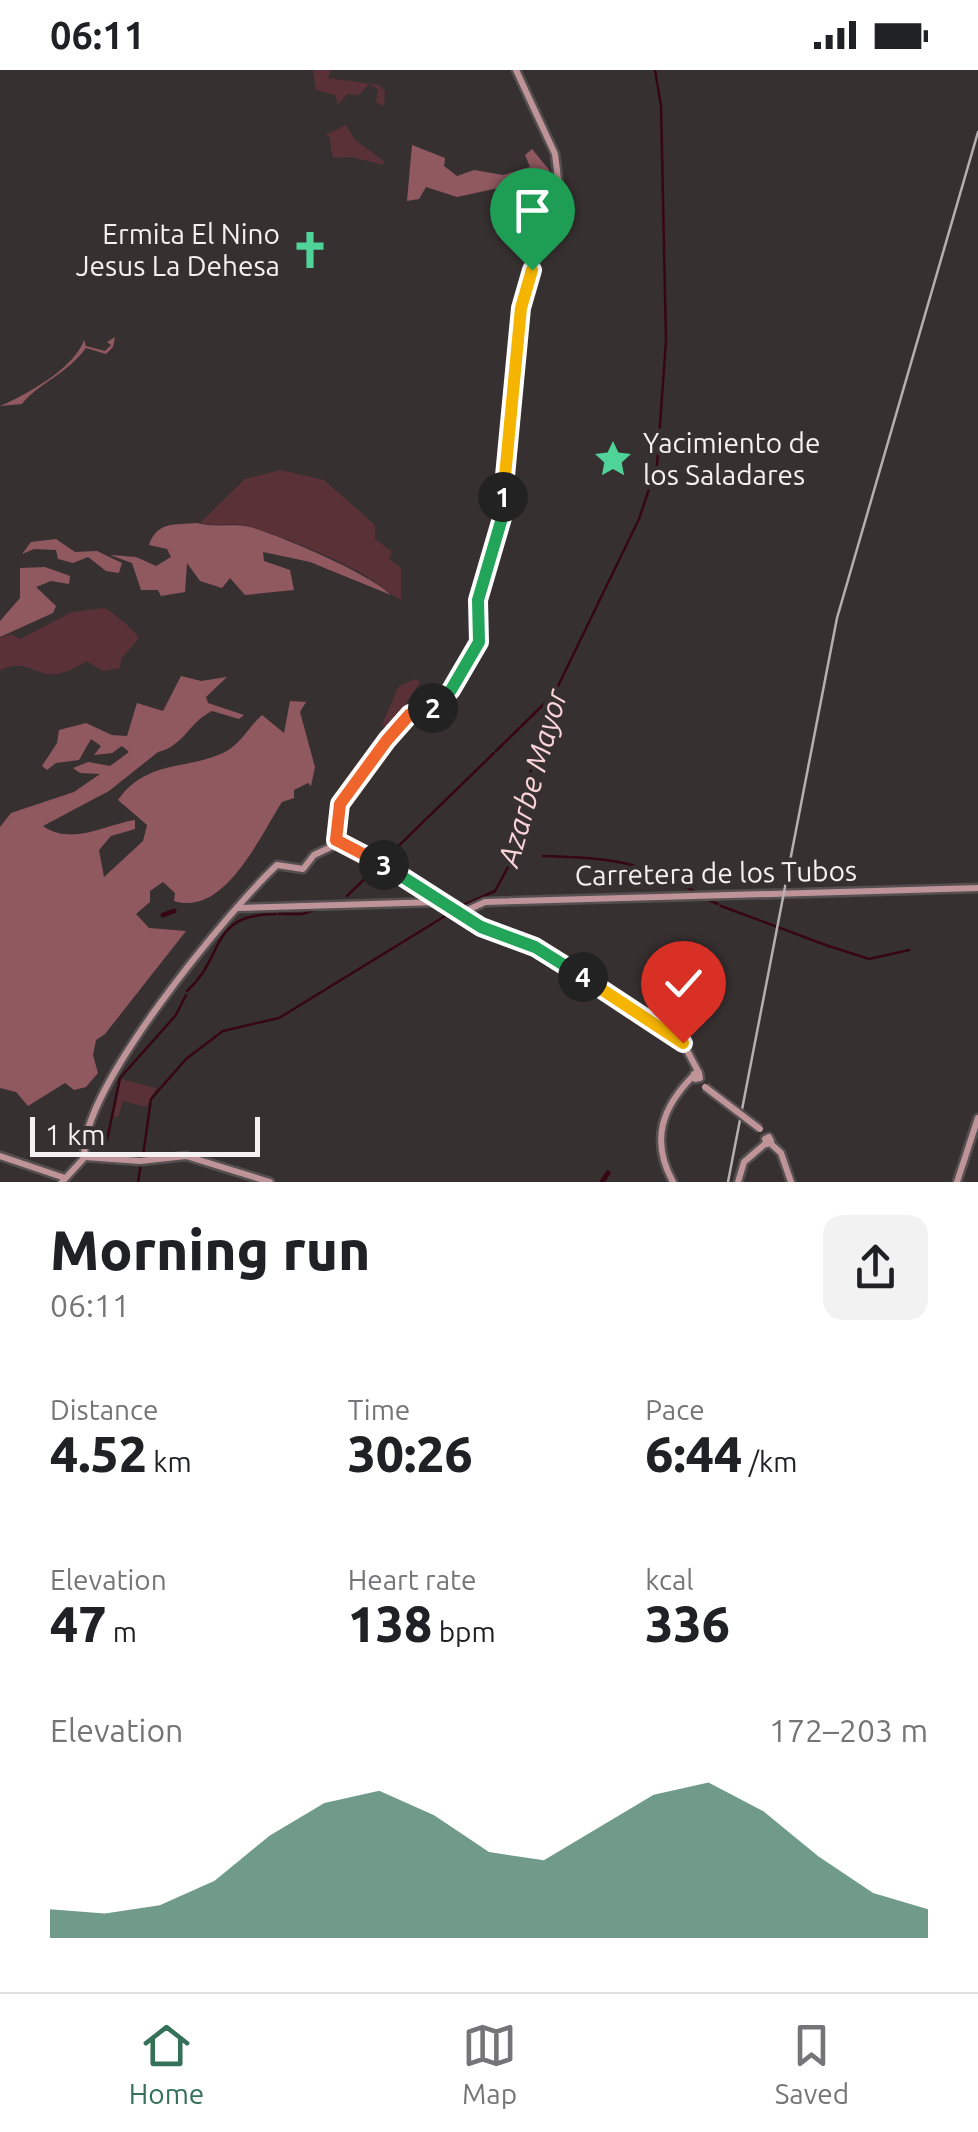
<!DOCTYPE html>
<html lang="en">
<head>
<meta charset="utf-8">
<style>
  body { margin:0; font-family:Ubuntu,sans-serif; background:#f2f2f2; color:#202124; height:100vh; display:flex; flex-direction:column; font-size:38px; white-space:nowrap }
  * { box-sizing:border-box; margin:0 }
  p { font-size:32px; color:#757577 }
  .icon { flex:none; width:55px; height:55px; fill:none; stroke:currentColor; stroke-width:2; stroke-linecap:round; stroke-linejoin:round }
  .map { position:relative; height:1112px; overflow:hidden }
  .drawer { display:flex; flex-direction:column; background:#fff; flex:1 }
  .drawer>* { flex:none }
  .scale { position:absolute; left:30px; bottom:25px; width:230px; box-sizing:border-box; padding-left:10px; border:5px solid #f5f0f1; border-top:0; font-size:28px; line-height:35px; white-space:nowrap; color:#f5f0f1; -webkit-text-stroke:8px #373031; paint-order:stroke }
  .pin { position:absolute; display:grid; place-items:center; width:85px; height:85px; color:#fff; margin:-102px -42px; border-radius:50% 50% 50% 0; rotate:-45deg; box-shadow:0 0 10px #0007 }
  .pin .icon { rotate:45deg }
  .km { position:absolute; width:50px; height:50px; margin:-25px; border-radius:50%; background:#222; color:#fff; font-size:28px; line-height:50px; text-align:center }
  .round { display:grid; place-items:center; flex:none; width:105px; height:105px; border-radius:20px; background:#f2f2f2 }
  .summary { display:flex; align-items:center; justify-content:space-between; height:170px; padding:0 50px }
  h1 { font-size:55px; font-weight:800; line-height:75px }
  .metrics { display:grid; grid-template-columns:repeat(3,1fr); gap:15px; height:170px; padding:10px 50px }
  .metrics div { display:grid; align-content:center }
  .metrics b { font-size:50px; font-weight:800 }
  .metrics small { font-size:28px; font-weight:400 }
  .metrics p { font-size:28px }
  .chart { height:280px; padding:20px 50px }
  .chart p { display:flex; justify-content:space-between }
  .chart svg { width:100%; height:180px; margin-top:10px; fill:#357159; opacity:.7 }
  .status { display:flex; justify-content:space-between; align-items:center; height:70px; padding:0 50px; background:#fff; direction:ltr }
  .status svg { height:28px; fill:currentColor }
  .tabs { display:flex; justify-content:space-around; align-items:center; height:140px; border-top:2px solid #e0e0e0; background:#fff; font-size:28px; color:#757577 }
  .tabs a { display:grid; justify-items:center; gap:5px }
  .tabs .current { color:#357159 }
  .map>svg:first-child { display:block }
  .green { fill:#5a3137 }
  .forest { fill:#90585f }
  .lines { fill:none; stroke-linecap:round; stroke-linejoin:round }
  .stream { stroke:#360713; stroke-width:2.5 }
  .canal { stroke:#360713; stroke-width:5 }
  .secondary-casing { stroke:#554f50; stroke-width:11 }
  .secondary { stroke:#be9499; stroke-width:6 }
  .rail { stroke:#b4afb0; stroke-width:2.5 }
  .secondary-bridge-casing { stroke:#554f50; stroke-width:11; stroke-linecap:butt }
  .secondary-bridge { stroke:#be9499; stroke-width:6 }
  .split-1-casing { stroke:#fff; stroke-width:20 }
  .split-2-casing { stroke:#fff; stroke-width:20 }
  .split-3-casing { stroke:#fff; stroke-width:20 }
  .split-4-casing { stroke:#fff; stroke-width:20 }
  .split-5-casing { stroke:#fff; stroke-width:20 }
  .split-1 { stroke:#f5b400; stroke-width:12 }
  .split-2 { stroke:#22a559; stroke-width:12 }
  .split-3 { stroke:#f0652b; stroke-width:12 }
  .split-4 { stroke:#22a559; stroke-width:12 }
  .split-5 { stroke:#f5b400; stroke-width:12 }
  .labels { text-anchor:middle; stroke-width:9; stroke-linejoin:round; paint-order:stroke }
  .poi-label { font-size:28px; fill:#f5f0f1; stroke:#373031; text-anchor:end }
  .street-label { font-size:28px; fill:#f5f0f1; stroke:#373031 }
  .water-label { font-size:30px; font-style:italic; fill:#fad4d8; stroke:#373031 }
</style>
</head>
<body>
<div class="status"><b>06:11</b><svg viewBox="0 0 49 12"><path d="M0 12V9h3v3zM5 12V6h3v6zM10 12V3h3v9zM15 12V0h3v12zM26 1h20v11H26zM47 4h2v5h-2z"/></svg></div>
<div class="map">
<svg width="978" height="1112" viewBox="0 0 978 1112">
  <rect width="100%" height="100%" fill="#373031"/>
  <g class="green">
    <polygon points="313,0 331,0 328,8 379,15 385,21 384,36 376,32 378,19 369,14 359,25 347,24 338,35 335,25 316,20"/>
    <polygon points="346,55 355,70 384,91 383,95 352,87 333,88 329,66 325,65"/>
    <path d="M 280,400 L 324,410 L 375,455 L 375,469 L 392,482 L 389,489 L 401,498 L 401,530 C 388,523 376,512 363,504 C 327,484 289,469 251,457 C 234,451 217,457 200,453 L 245,409 Z"/>
    <path d="M 104,538 C 113,542 133,559 139,568 L 121,589 L 120,598 L 103,601 L 86,591 C 37,624 37,583 0,600 L 0,568 L 11,564 L 20,569 L 72,542 Z"/>
    <polygon points="416,609 420,612 389,659 382,654 399,616"/>
    <polygon points="121,1009 156,1018 146,1037 123,1031 118,1047 114,1046"/>
  </g>
  <g class="forest">
    <polygon points="412,75 445,88 444,96 457,106 474,100 503,105 530,97 525,85 532,79 550,101 521,113 457,127 426,117 419,129 407,131"/>
    <path d="M 115,267 L 113,277 L 106,284 L 86,278 C 67,304 36,315 22,334 L 0,336 C 24,326 74,299 84,270 L 86,276 L 105,281 L 111,275 L 107,272 Z"/>
    <path d="M 197,453 C 216,458 231,453 250,457 C 279,465 369,503 391,525 L 310,492 L 263,482 L 264,491 L 290,500 L 294,520 L 245,525 L 230,508 L 222,518 L 200,511 L 187,493 L 185,522 L 161,526 L 158,520 L 141,520 L 132,493 L 110,485 L 136,487 L 156,496 L 171,487 L 167,479 L 149,475 C 157,451 175,455 197,453 Z"/>
    <polygon points="56,469 75,482 97,481 122,493 119,503 106,501 88,487 73,493 58,489 56,480 34,479 22,484 31,472"/>
    <polygon points="45,497 70,506 69,514 51,511 36,517 56,536 53,543 0,567 0,551 20,528 20,498"/>
    <path d="M 181,606 L 201,611 L 227,607 L 206,627 L 208,633 L 244,645 L 239,649 L 212,641 C 189,652 184,676 158,682 L 109,721 L 43,756 C 72,776 104,755 135,750 L 135,759 L 111,766 L 99,780 L 104,807 L 143,771 L 147,755 L 118,730 C 146,690 186,700 223,683 C 241,675 248,657 262,645 L 284,663 L 290,631 L 306,632 L 300,642 L 315,697 L 311,716 L 308,713 L 294,720 L 294,728 L 282,732 C 259,768 224,847 174,831 L 175,823 L 163,812 L 150,821 L 150,832 L 136,844 L 149,858 L 186,861 L 105,964 L 96,970 L 93,985 L 98,1003 L 86,1017 L 74,1020 L 65,1013 L 28,1036 L 16,1022 L 0,1018 L 0,757 L 11,743 L 74,722 L 100,704 L 80,703 L 73,698 L 88,692 L 110,696 L 129,682 L 122,676 L 112,683 L 94,685 L 101,676 L 91,669 L 79,690 L 56,693 L 47,700 L 42,696 L 57,673 L 59,660 L 86,653 L 112,665 L 127,666 L 137,633 L 163,641 Z"/>
  </g>
  <g class="lines">
    <g class="stream">
      <polyline points="496,681 552,626"/>
      <path d="M 543,786 C 611,788 638,790 699,824"/>
      <polyline points="347,826 494,683"/>
      <polyline points="706,829 718,834"/>
      <polyline points="721,836 831,877"/>
      <polyline points="457,838 495,821 520,775 524,722 558,616 639,449 657,395 666,271 661,36 655,0"/>
      <polyline points="279,844 302,844 321,838"/>
      <polyline points="832,877 869,889 909,880"/>
      <path d="M 187,921 C 226,886 208,844 276,844"/>
      <polyline points="107,1070 120,1008 176,945 186,925"/>
      <polyline points="143,1086 151,1029 186,989 223,961 279,948 450,843"/>
      <polyline points="138,1112 141,1094"/>
    </g>
    <g class="canal">
      <polyline points="163,845 174,841"/>
      <polyline points="602,1112 608,1103"/>
    </g>
    <g class="secondary-casing">
      <g id="secondary">
        <polyline points="336,771 375,789 481,857 526,873 571,898 683,973 699,1003"/>
        <polyline points="237,838 439,832"/>
        <polyline points="459,844 485,832 978,818"/>
        <polygon points="699,1003 700,1008 695,1009 694,1004"/>
        <polygon points="769,1067 771,1071 767,1074 765,1069"/>
        <polyline points="770,1073 781,1083 791,1112"/>
        <polyline points="0,1086 65,1108"/>
        <polyline points="85,1087 140,1091 186,1086 270,1112"/>
        <path d="M 62,1112 L 85,1087 C 75,1025 229,840 277,795 L 303,799 L 314,785 L 333,776 L 342,731 L 404,648 L 443,630 L 480,567 L 478,531 L 502,445 L 521,238 L 559,117 L 555,84 L 516,0"/>
        <path d="M 673,1112 C 650,1070 662,1037 694,1005"/>
        <polyline points="738,1112 744,1092 766,1073"/>
        <polyline points="957,1112 978,1048"/>
      </g>
    </g>
    <use href="#secondary" class="secondary"/>
    <polyline class="rail" points="728,1112 837,548 978,62"/>
    <g class="secondary-bridge-casing">
      <polyline id="secondary-bridge" points="705,1017 760,1059"/>
    </g>
    <use href="#secondary-bridge" class="secondary-bridge"/>
  </g>
  <g class="lines">
    <g class="split-1-casing">
      <polyline id="split-1" points="503,427 521,238 532,200"/>
    </g>
    <g class="split-2-casing">
      <polyline id="split-2" points="433,638 451,620 479,572 478,530 502,448 503,427"/>
    </g>
    <g class="split-3-casing">
      <polyline id="split-3" points="384,795 336,770 340,734 387,670 410,644 433,638"/>
    </g>
    <g class="split-4-casing">
      <polyline id="split-4" points="384,795 481,857 535,877 583,907"/>
    </g>
    <g class="split-5-casing">
      <polyline id="split-5" points="583,907 683,973"/>
    </g>
    <use href="#split-1" class="split-1"/>
    <use href="#split-2" class="split-2"/>
    <use href="#split-3" class="split-3"/>
    <use href="#split-4" class="split-4"/>
    <use href="#split-5" class="split-5"/>
  </g>
  <defs>
    <g id="church-bare" transform="scale(3)"><path d="M-1.2-6h2.4v3.5h3.3v2.4h-3.3V6h-2.4V-.1h-3.3v-2.4h3.3Z" fill="#4fd399" stroke="#373031" stroke-width="2.5" paint-order="stroke"/></g>
    <g id="sight-bare" transform="scale(3)"><path d="M0-6L1.8-2.2L6-1.7L2.9 1.2L3.7 5.4L0 3.3L-3.7 5.4L-2.9 1.2L-6-1.7L-1.8-2.2Z" fill="#4fd399" stroke="#373031" stroke-width="2.5" paint-order="stroke"/></g>
  </defs>
  <g fill-rule="evenodd">
    <use href="#church-bare" x="310" y="180"/>
    <use href="#sight-bare" x="613" y="389"/>
  </g>
  <g class="labels">
    <g class="poi-label">
      <text x="280" y="174">Ermita El Nino<tspan x="280" dy="32">Jesus La Dehesa</tspan></text>
      <text x="643" y="383" text-anchor="start">Yacimiento de<tspan x="643" dy="32">los Saladares</tspan></text>
    </g>
    <g class="street-label">
      <text transform="translate(716 803) rotate(-1)" y="10">Carretera de los Tubos</text>
    </g>
    <g class="water-label">
      <text transform="translate(533 708) rotate(-74)" y="10">Azarbe Mayor</text>
    </g>
  </g>
</svg>
<div class="scale">1 km</div>
<div class="pin" style="left:532px;top:200px;background:#1e9e55"><svg class="icon" aria-label="arrive" viewBox="0 0 24 24"><path d="M6 21V4h12l-3 4 3 4H6"/></svg></div>
<div class="pin" style="left:683px;top:973px;background:#d93025"><svg class="icon" aria-label="check" viewBox="0 0 24 24"><path d="M5 12l5 5 9-10"/></svg></div>
<b class="km" style="left:503px;top:427px">1</b>
<b class="km" style="left:433px;top:638px">2</b>
<b class="km" style="left:384px;top:795px">3</b>
<b class="km" style="left:583px;top:907px">4</b>
</div>
<section class="drawer">
<div class="summary"><div><h1>Morning run</h1><p>06:11</p></div><a class="round"><svg class="icon" aria-label="share" viewBox="0 0 24 24"><path d="M12 15V3M7 8l5-5 5 5M5 13v7h14v-7"/></svg></a></div>
<div class="metrics">
<div><p>Distance</p><b>4.52<small> km</small></b></div>
<div><p>Time</p><b>30:26</b></div>
<div><p>Pace</p><b>6:44<small> /km</small></b></div>
</div>
<div class="metrics">
<div><p>Elevation</p><b>47<small> m</small></b></div>
<div><p>Heart rate</p><b>138<small> bpm</small></b></div>
<div><p>kcal</p><b>336</b></div>
</div>
<div class="chart"><p><span>Elevation</span>172–203 m</p>
<svg viewBox="0 0 160 44" preserveAspectRatio="none"><path d="M0 44V37L10 38L20 36L30 30L40 19L50 11L60 8L70 14L80 23L90 25L100 17L110 9L120 6L130 13L140 24L150 33L160 37V44z"/></svg>
</div>
</section>
<nav class="tabs">
<a class="current"><svg class="icon" aria-label="home" viewBox="0 0 24 24"><path d="M3 11l9-7 9 7M6 9v11h12V9"/></svg>Home</a>
<a><svg class="icon" aria-label="map" viewBox="0 0 24 24"><path d="M3 6l6-2 6 2 6-2v14l-6 2-6-2-6 2zM9 4v14M15 6v14"/></svg>Map</a>
<a><svg class="icon" aria-label="saved" viewBox="0 0 24 24"><path d="M7 4h10v16l-5-4-5 4z"/></svg>Saved</a>
</nav>
</body>
</html>
